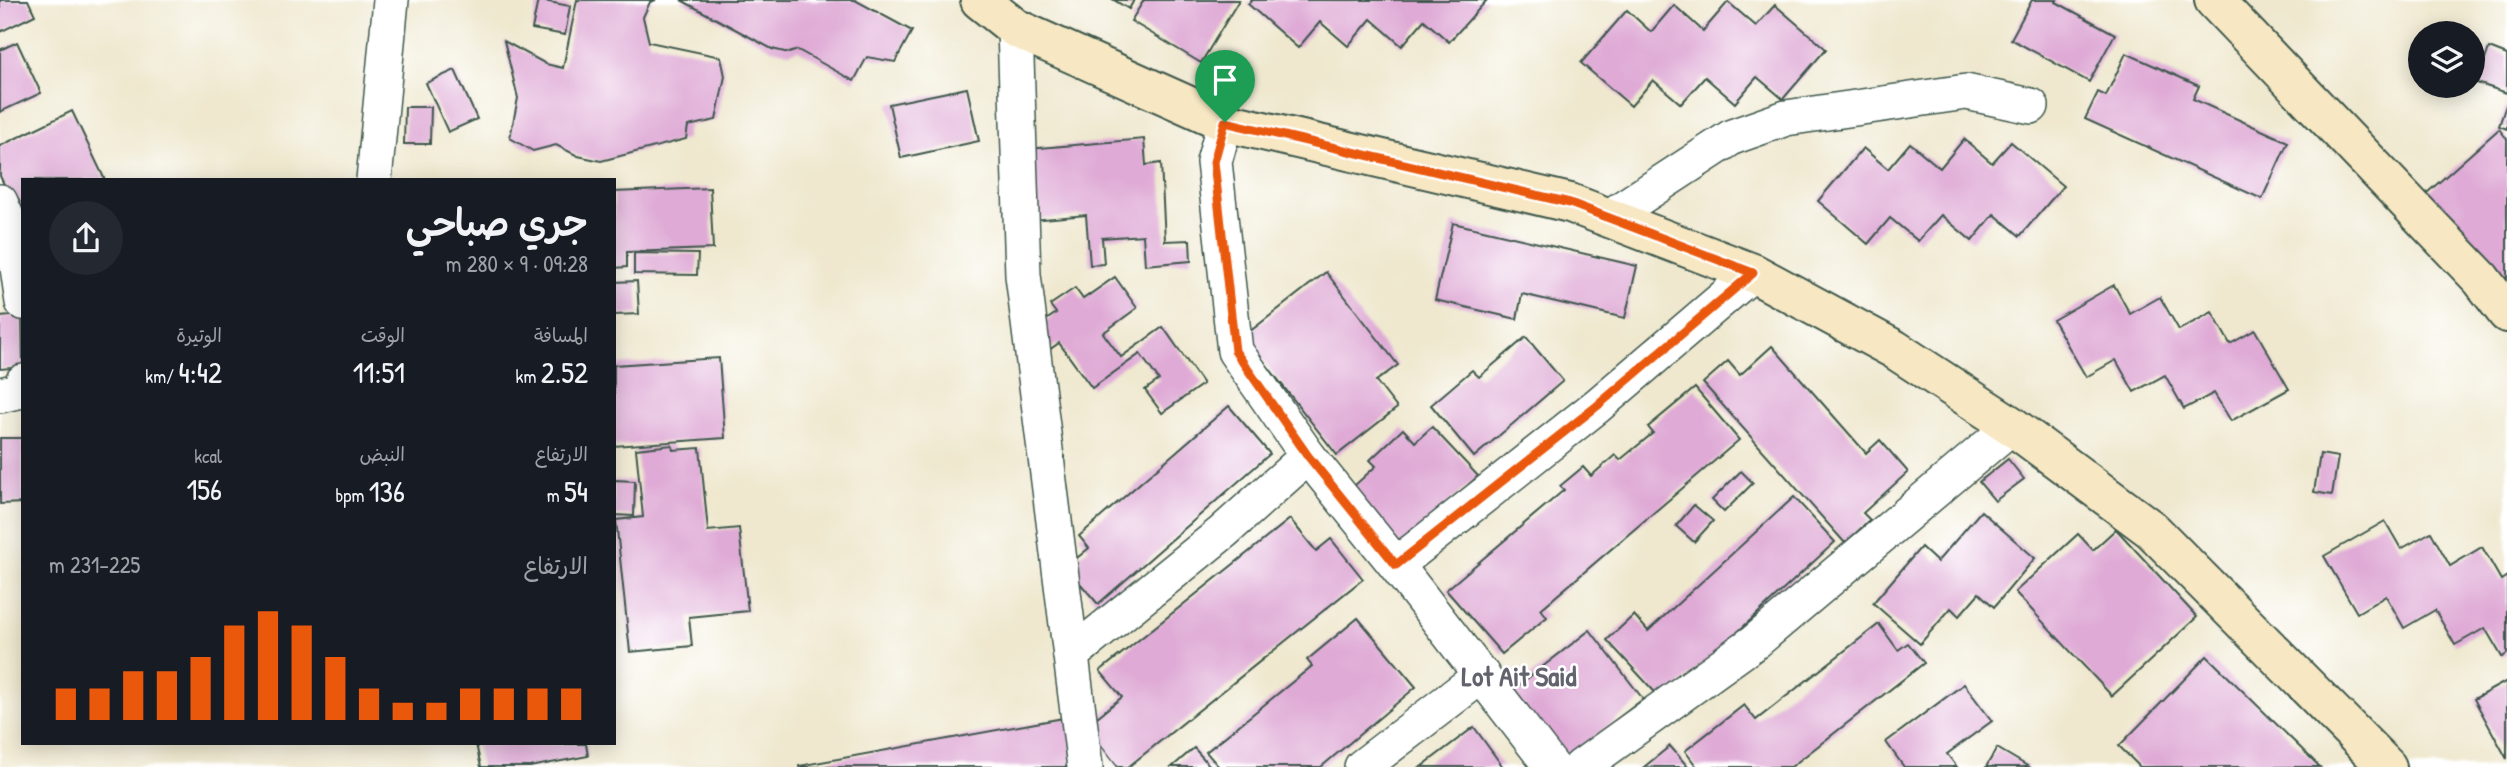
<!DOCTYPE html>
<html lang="ar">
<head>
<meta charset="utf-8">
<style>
  body { margin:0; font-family:"Patrick Hand","Playpen Sans Arabic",sans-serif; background:#242831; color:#f1f3f6; direction:rtl; height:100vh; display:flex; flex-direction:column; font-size:26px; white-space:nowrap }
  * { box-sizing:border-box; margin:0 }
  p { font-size:23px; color:#9ea1a6 }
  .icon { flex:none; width:38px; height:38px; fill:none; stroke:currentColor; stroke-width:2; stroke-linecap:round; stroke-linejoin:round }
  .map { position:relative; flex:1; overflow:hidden; direction:ltr }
  .panel { position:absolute; left:21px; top:178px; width:595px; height:567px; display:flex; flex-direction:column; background:#171b24; border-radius:0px; box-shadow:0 4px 18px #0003; direction:rtl }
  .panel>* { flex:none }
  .buttons { position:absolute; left:2408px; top:21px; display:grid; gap:14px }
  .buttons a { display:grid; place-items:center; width:77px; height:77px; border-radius:50%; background:#171b24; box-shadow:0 4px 18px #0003; font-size:35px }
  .pin { position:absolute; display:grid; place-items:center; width:60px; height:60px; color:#fff; margin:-72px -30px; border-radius:50% 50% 50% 0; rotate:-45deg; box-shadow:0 0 7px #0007 }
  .pin .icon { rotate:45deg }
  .round { display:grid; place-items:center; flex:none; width:74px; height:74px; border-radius:37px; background:#242831 }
  .summary { display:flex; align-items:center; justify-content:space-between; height:119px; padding:0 28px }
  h1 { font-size:38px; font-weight:600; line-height:52px }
  .stats { display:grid; grid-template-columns:repeat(3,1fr); gap:10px; height:119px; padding:7px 28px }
  .stats div { display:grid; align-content:center }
  .stats b { font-size:30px; font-weight:600 }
  .stats small { font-size:19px; font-weight:400 }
  .stats p { font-size:19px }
  .chart { height:196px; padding:14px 28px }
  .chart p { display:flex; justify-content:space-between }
  .chart svg { width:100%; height:126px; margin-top:7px; stroke:#ea580c; stroke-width:6 }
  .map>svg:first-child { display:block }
  .building { fill:#dfaad6 }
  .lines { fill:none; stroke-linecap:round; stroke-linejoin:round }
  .street-casing { stroke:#3e574b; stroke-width:38 }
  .secondary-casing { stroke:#3e574b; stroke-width:42 }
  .street { stroke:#fff; stroke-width:35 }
  .secondary { stroke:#f7e8c3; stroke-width:38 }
  .route-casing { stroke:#fff; stroke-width:14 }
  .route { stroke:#ea580c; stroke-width:9 }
  .labels { text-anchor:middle; stroke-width:5; stroke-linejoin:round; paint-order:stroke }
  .district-label { font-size:28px; font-weight:bold; fill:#62636d; stroke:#fff }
</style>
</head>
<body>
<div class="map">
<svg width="2507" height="767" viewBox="0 0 2507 767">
  <rect width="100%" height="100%" fill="#fff"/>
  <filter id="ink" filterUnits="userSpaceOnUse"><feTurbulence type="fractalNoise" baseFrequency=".0143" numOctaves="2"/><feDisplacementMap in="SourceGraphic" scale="14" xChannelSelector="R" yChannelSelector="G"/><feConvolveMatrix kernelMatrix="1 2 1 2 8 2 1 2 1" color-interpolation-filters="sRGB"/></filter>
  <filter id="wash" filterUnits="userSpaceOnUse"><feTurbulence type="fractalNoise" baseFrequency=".00686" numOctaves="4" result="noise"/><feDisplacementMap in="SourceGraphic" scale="28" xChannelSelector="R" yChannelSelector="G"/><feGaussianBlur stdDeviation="1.57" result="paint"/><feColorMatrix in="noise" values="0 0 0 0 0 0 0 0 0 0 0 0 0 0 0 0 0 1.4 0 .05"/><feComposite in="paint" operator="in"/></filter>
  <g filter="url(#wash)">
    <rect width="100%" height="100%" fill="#efe8cf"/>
    <g id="blocks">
      <g class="building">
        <polygon points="0,0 28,0 35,15 0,32"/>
        <polygon points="538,0 570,6 565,35 532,29"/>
        <polygon points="577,0 656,0 650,2 643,17 649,42 721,57 725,76 716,120 688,126 686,139 601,161 578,156 556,145 533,151 510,138 518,98 504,41 546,64 563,68"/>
        <polygon points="681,0 855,0 912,31 895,62 867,57 854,81 798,50 789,53 772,49"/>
        <polygon points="1114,0 1134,0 1129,9"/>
        <polygon points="1144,0 1239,0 1201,63 1131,21"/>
        <polygon points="1252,0 1487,0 1449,42 1424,20 1402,46 1371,19 1348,46 1320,22 1298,48 1248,4"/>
        <polygon points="2032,0 2057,0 2056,2 2115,34 2089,82 2011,39"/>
        <polygon points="1728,2 1756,26 1775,5 1826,49 1783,99 1757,77 1735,103 1705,77 1681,104 1653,80 1631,106 1581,63 1627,10 1651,32 1674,5 1703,31"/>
        <polygon points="17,42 41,93 0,112 0,50"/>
        <polygon points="2489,48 2507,55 2507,93 2477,83"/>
        <polygon points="2126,53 2199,86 2193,99 2288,142 2262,199 2085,119 2098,92 2106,96"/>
        <polygon points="455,70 477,119 448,132 426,83"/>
        <polygon points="967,88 979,141 901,158 889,104"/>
        <polygon points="2507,102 2507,129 2499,126"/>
        <polygon points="405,107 431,107 430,144 404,144"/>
        <polygon points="72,111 105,180 23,180 23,224 0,176 0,146"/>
        <polygon points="2499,129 2507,139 2507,299 2419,200"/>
        <polygon points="1144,139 1146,165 1161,163 1165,241 1190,240 1191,261 1145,265 1143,235 1102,238 1104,264 1090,265 1086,215 1033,220 1028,149"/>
        <polygon points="1964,139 1992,163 2011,142 2063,186 2020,236 1994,214 1972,241 1941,215 1918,241 1890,218 1868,244 1818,201 1863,148 1888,169 1910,143 1940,168"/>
        <polygon points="710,188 713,249 627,252 627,267 614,268 614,192"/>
        <polygon points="1453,223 1637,266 1625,318 1522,294 1517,319 1435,300"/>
        <polygon points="634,253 698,254 697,275 634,274"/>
        <polygon points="1326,272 1398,365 1376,381 1397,408 1337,455 1244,336"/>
        <polygon points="1115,277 1137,308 1103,333 1121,357 1163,327 1203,384 1162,413 1145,390 1159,380 1140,354 1092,388 1059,343 1049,350 1034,329 1056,313 1050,305 1075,288 1083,299"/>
        <polygon points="637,281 639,314 614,315 614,282"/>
        <polygon points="2114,285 2130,314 2160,297 2179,330 2212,312 2230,344 2255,330 2289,389 2231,421 2214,393 2184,409 2165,375 2134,392 2116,360 2086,377 2053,320"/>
        <polygon points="22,315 23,367 0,369 0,317"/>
        <polygon points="1526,337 1563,381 1474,457 1431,405 1472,370 1479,377"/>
        <polygon points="1772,346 1866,453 1880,440 1908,472 1863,513 1870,520 1845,543 1703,383 1728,361 1740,375"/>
        <polygon points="719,358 725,438 614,446 614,365"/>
        <polygon points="1695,388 1739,440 1541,609 1547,617 1502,654 1446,590 1564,490 1560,486 1583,467 1591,476 1615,455 1620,460 1653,433 1648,427"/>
        <polygon points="1229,406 1270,454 1098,604 1066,567 1089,548 1079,536"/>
        <polygon points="1432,427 1478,476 1395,553 1342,497 1376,466 1370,460 1403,429 1415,442"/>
        <polygon points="0,438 23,438 23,503 0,504"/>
        <polygon points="672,445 673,450 700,448 708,531 739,528 748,611 689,617 692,646 630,652 616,520 643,517 636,449"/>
        <polygon points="2320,454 2338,457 2332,495 2314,492"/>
        <polygon points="2008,459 2024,479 1995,501 1979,482"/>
        <polygon points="1741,471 1753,483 1724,512 1712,500"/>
        <polygon points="614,480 635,481 634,516 614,515"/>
        <polygon points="1794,497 1835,542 1663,701 1607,640 1634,615 1648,631"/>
        <polygon points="1694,505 1713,521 1694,542 1676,526"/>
        <polygon points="1981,511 2035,558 1994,607 1979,593 1959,616 1951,608 1920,644 1873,603 1921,547 1937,562"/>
        <polygon points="1290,519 1316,551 1331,539 1363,579 1128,767 1118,767 1086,726 1122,697 1100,671"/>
        <polygon points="2385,521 2401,549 2431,532 2450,566 2482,547 2501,580 2507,576 2507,654 2502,657 2485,628 2455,645 2435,610 2404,628 2386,596 2357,613 2324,556"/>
        <polygon points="2116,529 2197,617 2112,696 2015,592 2078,534 2093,550"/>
        <polygon points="1358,618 1416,687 1321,767 1219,767 1206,752 1312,666 1307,660"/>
        <polygon points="1879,624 1898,650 1908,643 1924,663 1791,767 1697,767 1685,751 1744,705 1756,720"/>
        <polygon points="1590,630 1643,699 1563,761 1510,692"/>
        <polygon points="2207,656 2320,767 2140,767 2119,746"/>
        <polygon points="2507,681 2507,759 2474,699"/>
        <polygon points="1964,684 1992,721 1947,754 1957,767 1904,767 1886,742"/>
        <polygon points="1069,717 1078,767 799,767 799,766"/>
        <polygon points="1474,727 1503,767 1421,767"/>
        <polygon points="476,744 586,744 588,756 530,767 481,767"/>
        <polygon points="1670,746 1688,767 1644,767"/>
        <polygon points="1194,748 1211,767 1172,767"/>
        <polygon points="1997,748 2029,767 1986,767"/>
      </g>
    </g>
  </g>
  <g filter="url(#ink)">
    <use href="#blocks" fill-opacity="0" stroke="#3e574b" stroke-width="2"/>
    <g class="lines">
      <g class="street-casing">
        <g id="street">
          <polyline points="1015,28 1023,275 1085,767"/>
          <polyline points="1225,122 1214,162 1235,351 1308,456 1396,565 1552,767"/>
          <polyline points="374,180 391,0"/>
          <polyline points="0,202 13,233 23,302"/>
          <polyline points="1608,218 1732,137 1786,118 1966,92 2031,106"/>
          <polyline points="0,395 18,391 23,382"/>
          <polyline points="1396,565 1597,406 1753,273"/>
          <polyline points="1071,655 1223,532 1308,456"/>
          <polyline points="1362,767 1482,675"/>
          <polyline points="1581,767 1756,641 2012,426"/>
        </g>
      </g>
      <g class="secondary-casing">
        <g id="secondary">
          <polyline points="980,0 1015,28 1225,122 1570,203 1753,273 1894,349 2012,426 2152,530 2387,767"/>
          <polyline points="2214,0 2481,279 2507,313"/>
        </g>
      </g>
      <use href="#street" class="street"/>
      <use href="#secondary" class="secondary"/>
    </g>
  </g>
  <g class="lines" filter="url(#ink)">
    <g class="route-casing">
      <polygon id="route" points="1225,122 1570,203 1753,273 1597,406 1396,565 1308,456 1235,351 1214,162"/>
    </g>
    <use href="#route" class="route"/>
  </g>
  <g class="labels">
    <g class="district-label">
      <text x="1519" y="686">Lot Ait Said</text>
    </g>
  </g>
</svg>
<div class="buttons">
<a><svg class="icon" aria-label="layers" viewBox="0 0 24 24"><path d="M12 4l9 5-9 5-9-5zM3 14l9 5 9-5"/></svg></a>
</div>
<div class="pin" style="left:1225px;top:122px;background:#1e9e55"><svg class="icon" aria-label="arrive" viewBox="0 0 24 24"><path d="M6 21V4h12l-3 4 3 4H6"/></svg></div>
<section class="panel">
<div class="summary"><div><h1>جري صباحي</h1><p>09:28 · 9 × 280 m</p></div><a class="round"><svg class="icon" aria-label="share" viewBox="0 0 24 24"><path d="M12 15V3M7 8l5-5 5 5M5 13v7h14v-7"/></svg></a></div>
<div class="stats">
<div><p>المسافة</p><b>2.52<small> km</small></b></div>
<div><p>الوقت</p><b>11:51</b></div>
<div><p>الوتيرة</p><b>4:42<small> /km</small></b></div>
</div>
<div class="stats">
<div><p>الارتفاع</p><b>54<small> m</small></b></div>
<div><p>النبض</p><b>136<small> bpm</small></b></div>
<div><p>kcal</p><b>156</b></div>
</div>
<div class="chart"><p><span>الارتفاع</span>225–231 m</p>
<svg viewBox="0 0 160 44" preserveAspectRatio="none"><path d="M5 44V33M15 44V33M25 44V27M35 44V27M45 44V22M55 44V11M65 44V6M75 44V11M85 44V22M95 44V33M105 44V38M115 44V38M125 44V33M135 44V33M145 44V33M155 44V33"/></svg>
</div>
</section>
</div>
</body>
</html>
